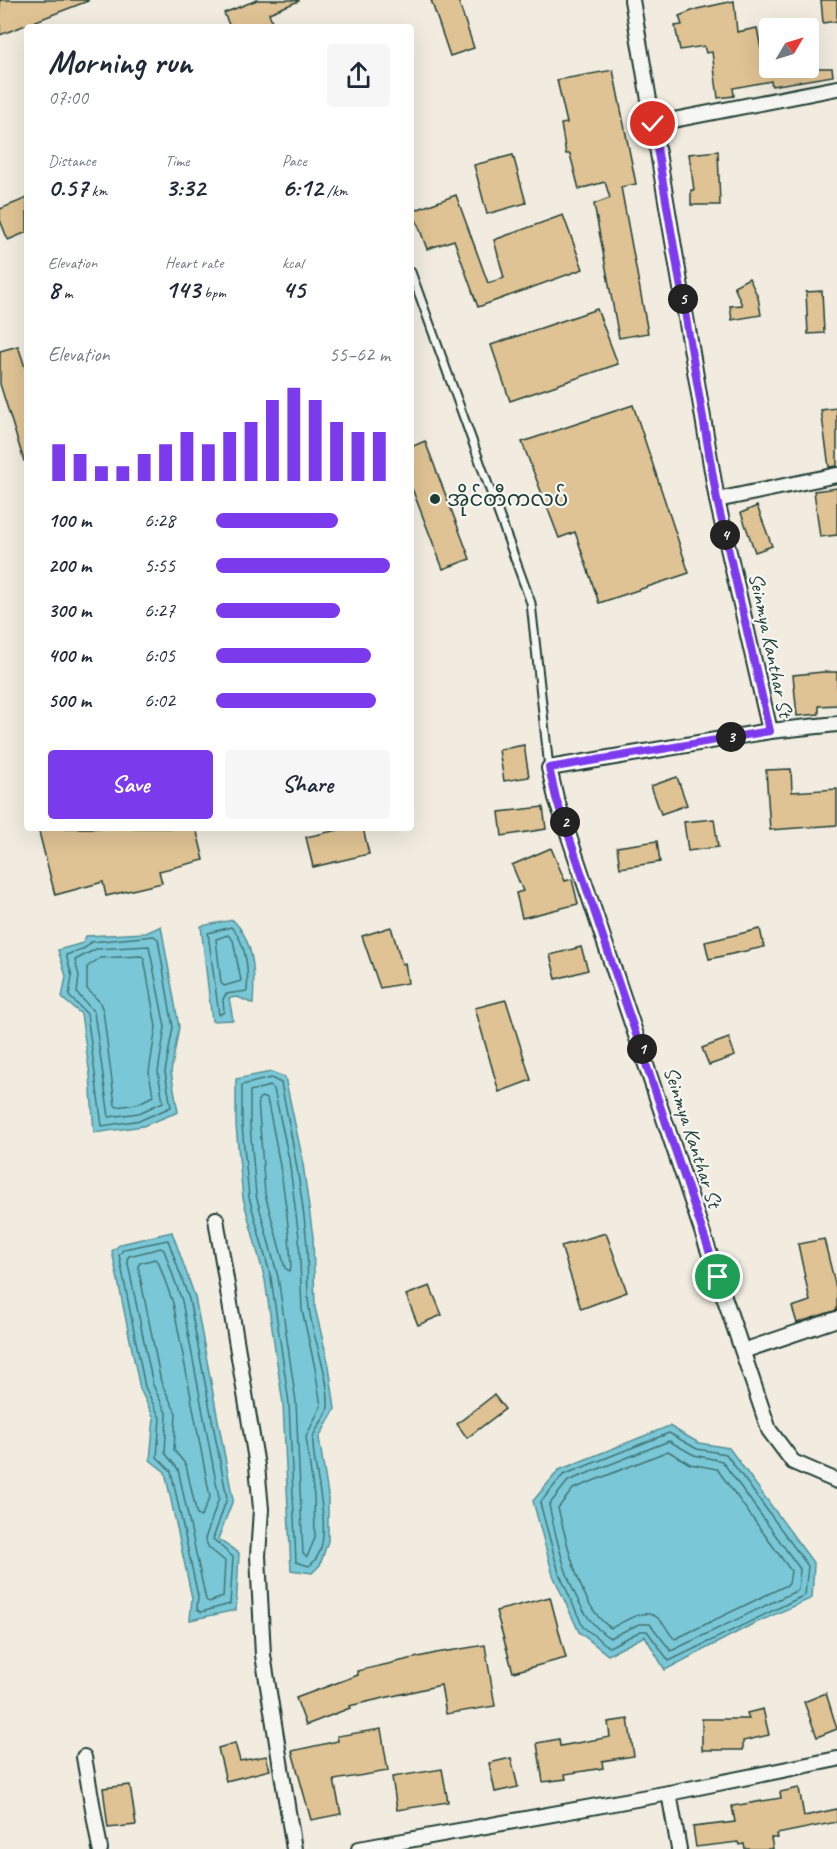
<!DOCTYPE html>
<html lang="en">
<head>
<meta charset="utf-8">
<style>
  body { margin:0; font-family:Caveat,"Noto Sans Myanmar",sans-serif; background:#f6f6f7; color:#1f2937; height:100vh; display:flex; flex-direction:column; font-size:22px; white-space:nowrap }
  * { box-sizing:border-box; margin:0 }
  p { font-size:20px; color:#747a83 }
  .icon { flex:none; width:33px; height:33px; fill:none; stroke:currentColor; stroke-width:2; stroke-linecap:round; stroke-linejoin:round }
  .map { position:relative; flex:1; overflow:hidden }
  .sheet { position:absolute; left:24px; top:24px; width:390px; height:807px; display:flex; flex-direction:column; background:#fff; border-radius:6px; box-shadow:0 6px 24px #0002 }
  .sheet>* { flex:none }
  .needle { width:39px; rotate:52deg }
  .buttons { position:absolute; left:759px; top:18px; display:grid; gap:12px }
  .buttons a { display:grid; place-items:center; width:60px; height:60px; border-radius:6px; background:#fff; box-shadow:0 6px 24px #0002; font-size:30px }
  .pin { position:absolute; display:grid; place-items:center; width:51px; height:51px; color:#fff; margin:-26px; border:3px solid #fff; border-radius:50%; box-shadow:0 2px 6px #0007 }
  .km { position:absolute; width:30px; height:30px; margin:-15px; border-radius:50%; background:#222; color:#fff; font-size:16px; line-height:30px; text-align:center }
  .round { display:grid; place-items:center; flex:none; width:63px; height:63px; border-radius:6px; background:#f6f6f7 }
  .head { display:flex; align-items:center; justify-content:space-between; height:102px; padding:0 24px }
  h1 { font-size:33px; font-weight:600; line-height:45px }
  .stats { display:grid; grid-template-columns:repeat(3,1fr); gap:9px; height:102px; padding:6px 24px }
  .stats div { display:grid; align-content:center }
  .stats b { font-size:26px; font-weight:600 }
  .stats small { font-size:16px; font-weight:400 }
  .stats p { font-size:16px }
  .chart { height:168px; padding:12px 24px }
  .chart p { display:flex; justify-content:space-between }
  .chart svg { width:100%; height:108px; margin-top:6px; stroke:#7c3aed; stroke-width:6 }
  .cta { display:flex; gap:12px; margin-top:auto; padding:12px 24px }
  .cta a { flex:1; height:69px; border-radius:6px; background:#7c3aed; color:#fff; font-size:24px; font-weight:600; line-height:69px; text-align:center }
  .cta a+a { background:#f6f6f7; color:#1f2937 }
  ul { padding:0 24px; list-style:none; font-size:20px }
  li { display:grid; grid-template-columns:96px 72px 1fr; align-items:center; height:45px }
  li i { height:15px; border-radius:8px; background:#7c3aed }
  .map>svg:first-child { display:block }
  .water { fill:#7ac8d7; stroke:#569096; stroke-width:1.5 }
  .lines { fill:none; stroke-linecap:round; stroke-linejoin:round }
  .shore { stroke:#437575; stroke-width:1.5 }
  .building { fill:#dfc394; stroke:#1f3d34; stroke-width:1.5 }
  .lane-casing { stroke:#1f3d34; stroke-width:11 }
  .street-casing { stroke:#1f3d34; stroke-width:18 }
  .lane { stroke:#f6f6f2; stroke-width:7 }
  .street { stroke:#f6f6f2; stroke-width:14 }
  .route-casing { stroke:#fff; stroke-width:12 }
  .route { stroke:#7c3aed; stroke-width:8 }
  .poi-dot { fill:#1f3d34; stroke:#f6f6f2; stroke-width:2 }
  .labels { text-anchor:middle; stroke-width:4.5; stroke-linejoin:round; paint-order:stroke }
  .poi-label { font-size:21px; fill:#1f3d34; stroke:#f6f6f2; text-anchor:start }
  .street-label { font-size:21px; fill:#1f3d34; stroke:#f6f6f2 }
</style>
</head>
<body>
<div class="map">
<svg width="837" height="1849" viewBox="0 0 837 1849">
  <rect width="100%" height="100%" fill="#f1ecdf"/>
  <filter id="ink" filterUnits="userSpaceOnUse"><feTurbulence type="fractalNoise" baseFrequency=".0167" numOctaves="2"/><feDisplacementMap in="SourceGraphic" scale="12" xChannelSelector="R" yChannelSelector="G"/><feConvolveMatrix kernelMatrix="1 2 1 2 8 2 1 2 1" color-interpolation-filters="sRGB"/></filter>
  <g filter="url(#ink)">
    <g class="water">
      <path d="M 233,920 C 255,942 255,974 253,1004 L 238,997 L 229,998 L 233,1020 L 212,1021 L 201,926 Z"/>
      <polygon points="161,926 179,1027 171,1072 178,1112 143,1126 94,1133 90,1075 81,1014 62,998 66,976 58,950 83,943 86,936 146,933"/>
      <polygon points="271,1072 285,1077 302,1157 313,1237 315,1308 329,1366 335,1409 319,1438 328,1495 328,1541 320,1565 312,1573 291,1570 283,1404 265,1280 243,1198 236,1126 236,1079"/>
      <polygon points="172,1232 195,1297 233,1500 218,1539 239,1553 236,1610 190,1620 192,1598 165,1472 150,1460 154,1418 140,1389 112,1251 121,1244"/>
      <polygon points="669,1426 699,1443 729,1448 814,1564 812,1598 751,1625 665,1670 645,1636 608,1655 579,1632 553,1575 533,1501 559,1470"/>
    </g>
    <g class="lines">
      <g class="shore">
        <path d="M 231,927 C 246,941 249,971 247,991 L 226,994 L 223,999 L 224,1012 L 219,1015 L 208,933 Z"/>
        <polygon points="228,935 233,940 241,981 224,986 221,983 216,939"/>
        <polygon points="154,936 158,939 173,1027 165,1072 171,1107 141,1120 102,1126 87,1014 69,996 72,976 66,955 85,948 91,942"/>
        <polygon points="149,946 165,1027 158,1072 163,1102 139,1113 109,1117 94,1012 77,993 79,976 75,960 96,949"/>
        <polygon points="141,956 144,958 156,1027 149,1072 153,1096 137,1104 117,1107 115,1105 103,1010 99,1001 87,989 87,967 100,958"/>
        <path d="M 271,1078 L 281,1083 C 291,1133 301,1184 306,1235 C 309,1259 306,1284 309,1308 C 313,1341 329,1373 328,1406 C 328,1418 314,1427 313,1439 C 311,1469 340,1544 309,1566 L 296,1562 L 289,1403 L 271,1278 L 249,1197 L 242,1126 L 242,1085 Z"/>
        <polygon points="270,1086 274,1089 289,1159 299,1238 302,1310 315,1368 321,1406 306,1437 314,1496 315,1538 307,1557 303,1554 296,1402 278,1277 256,1195 250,1125 250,1091"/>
        <path d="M 261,1097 L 267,1099 C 279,1154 289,1211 291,1268 L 289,1271 L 285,1268 L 265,1194 L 258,1100 Z"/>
        <polygon points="168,1240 189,1299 227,1498 213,1539 233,1557 230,1604 201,1612 197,1609 198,1596 171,1471 157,1457 160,1418 145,1387 119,1255 124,1249"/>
        <polygon points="161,1248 164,1250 182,1301 219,1498 205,1539 209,1548 225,1561 223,1597 209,1602 206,1600 178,1469 165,1453 167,1415 153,1385 127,1259 129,1256"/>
        <polygon points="155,1259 158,1261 173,1303 210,1497 201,1517 197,1515 186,1465 174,1450 176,1413 161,1382 138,1266 140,1263"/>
        <polygon points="669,1433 697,1449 726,1454 808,1566 805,1595 669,1661 647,1631 641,1631 609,1647 583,1627 559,1573 540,1503 563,1475"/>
        <path d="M 669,1441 L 694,1455 L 722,1461 L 800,1569 L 798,1590 L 671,1651 L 650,1624 L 639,1624 L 610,1638 C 572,1616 558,1546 549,1505 L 568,1481 Z"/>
        <path d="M 668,1451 L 690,1464 L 717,1469 L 791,1571 L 789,1584 L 675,1639 C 669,1635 667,1626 660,1620 C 645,1605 627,1621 611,1628 C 580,1609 567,1542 558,1508 L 573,1489 Z"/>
      </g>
    </g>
    <g class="building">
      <polygon points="0,0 88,0 88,1 0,35"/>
      <polygon points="257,0 298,0 299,1 269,13 274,27 230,27 224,13"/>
      <polygon points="431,0 458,0 474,48 450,56"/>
      <polygon points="821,0 837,0 837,21 823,23"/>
      <polygon points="734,1 737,32 757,28 761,49 770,47 770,68 832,68 833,76 772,86 771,81 733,88 734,96 718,98 712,52 706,53 704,46 680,50 675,26 682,25 679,16 697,9"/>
      <polygon points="613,70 636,184 621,187 648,333 619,338 594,204 610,198 605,182 579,189 570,154 566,154 561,124 567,123 557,80"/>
      <polygon points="718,151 720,205 691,205 691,190 694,190 689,154"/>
      <polygon points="513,155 526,203 487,214 474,165"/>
      <polygon points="456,195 488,283 504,278 494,240 563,215 583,269 478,307 454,240 427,249 413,211"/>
      <polygon points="27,198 27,232 8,240 0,220 0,209"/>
      <polygon points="749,278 758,297 761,315 732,320 730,306 742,305 734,286"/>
      <polygon points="822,291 824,333 808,334 806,292"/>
      <polygon points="597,309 618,364 510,401 491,345"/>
      <polygon points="18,346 27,373 27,460 24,461 0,384 0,351"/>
      <polygon points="633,405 689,573 599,603 575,532 559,538 522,442"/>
      <polygon points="837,408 837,466 829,467 821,410"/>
      <polygon points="425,441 470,559 443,569 411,486 411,447"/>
      <polygon points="837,488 837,535 820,537 814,491"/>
      <polygon points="757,506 772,546 755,552 741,513"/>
      <polygon points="823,672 837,672 837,705 819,706 819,714 797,716 793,675"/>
      <polygon points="524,745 529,777 504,781 499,750"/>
      <polygon points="791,769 792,792 837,789 837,825 770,830 766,770"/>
      <polygon points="677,777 687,805 661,814 651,786"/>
      <polygon points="543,807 546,829 502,836 499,812"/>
      <polygon points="714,819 718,847 688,851 684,822"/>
      <polygon points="38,828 196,828 204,860 159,871 162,883 106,896 103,882 55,895"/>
      <polygon points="347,828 363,828 369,854 313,867 306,837"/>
      <polygon points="657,841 660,862 620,868 617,847"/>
      <polygon points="551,848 565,881 572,879 578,904 522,918 516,893 523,891 512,865"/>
      <polygon points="391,927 402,964 405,963 408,983 380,988 362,936"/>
      <polygon points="760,929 764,947 709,959 705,942"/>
      <polygon points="581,947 588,970 556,979 550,955"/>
      <polygon points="506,1000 531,1080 499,1092 475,1008"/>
      <polygon points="729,1038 735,1056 709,1065 702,1048"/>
      <polygon points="606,1233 627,1292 581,1309 561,1246"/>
      <polygon points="824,1239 837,1292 837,1310 797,1323 792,1307 810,1301 798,1244"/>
      <polygon points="430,1286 442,1315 418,1325 406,1295"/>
      <polygon points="494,1395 505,1409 467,1438 457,1424"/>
      <polygon points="550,1597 566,1658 513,1672 496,1611"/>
      <polygon points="485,1645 495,1706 446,1714 441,1685 349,1706 350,1708 306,1725 296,1698 358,1675 357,1671 436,1653"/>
      <polygon points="826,1693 837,1729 817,1737 804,1702"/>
      <polygon points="763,1709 769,1735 743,1741 743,1750 702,1750 702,1719 749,1719 747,1713"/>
      <polygon points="628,1719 634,1756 602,1761 603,1768 565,1774 566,1779 543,1782 537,1743 559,1739 560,1746 610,1737 608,1722"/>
      <polygon points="381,1729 388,1771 334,1780 341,1814 311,1820 292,1751 338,1741 337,1736"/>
      <polygon points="235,1743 240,1761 266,1756 270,1770 226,1781 218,1748"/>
      <polygon points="511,1758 518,1787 495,1792 489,1763"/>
      <polygon points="442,1769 448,1802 397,1810 392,1777"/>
      <polygon points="130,1785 136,1825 108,1828 103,1788"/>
      <polygon points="799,1788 804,1816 837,1809 837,1822 777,1834 778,1838 771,1838 773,1849 745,1849 744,1844 739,1845 738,1842 696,1847 693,1827 735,1822 732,1806 781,1798 780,1792"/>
    </g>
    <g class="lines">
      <g class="lane-casing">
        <polyline id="lane" points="411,272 531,603 549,768"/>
      </g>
      <g class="street-casing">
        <g id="street">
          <polyline points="632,0 717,500 770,731 549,768 556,798 769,1430 793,1462 837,1481"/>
          <polyline points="653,124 837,88"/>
          <polyline points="717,500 837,475"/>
          <polyline points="770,731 837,724"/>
          <polyline points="216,1219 257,1466 261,1509 258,1556 263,1655 294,1849"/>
          <polyline points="743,1351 837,1319"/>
          <polyline points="84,1757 100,1849"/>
          <polyline points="669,1793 679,1849"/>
          <polyline points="359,1849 669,1793 837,1759"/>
        </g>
      </g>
      <use href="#lane" class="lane"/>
      <use href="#street" class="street"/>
    </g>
  </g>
  <g class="lines" filter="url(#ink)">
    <g class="route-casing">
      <polyline id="route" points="653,124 717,500 770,731 549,768 556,798 718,1277"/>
    </g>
    <use href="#route" class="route"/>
  </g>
  <circle class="poi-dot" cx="435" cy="499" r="6"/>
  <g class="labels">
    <g class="poi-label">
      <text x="447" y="506">အိုင်တီကလပ်</text>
    </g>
    <g class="street-label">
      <text transform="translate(771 645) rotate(78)" y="7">Seinmya Kanthar St</text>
      <text transform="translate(693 1137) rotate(72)" y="7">Seinmya Kanthar St</text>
    </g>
  </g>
</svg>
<div class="buttons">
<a><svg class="needle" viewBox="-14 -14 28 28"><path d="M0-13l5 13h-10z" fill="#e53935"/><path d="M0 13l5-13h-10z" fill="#747a83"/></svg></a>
</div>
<div class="pin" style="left:718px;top:1277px;background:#1e9e55"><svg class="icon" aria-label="arrive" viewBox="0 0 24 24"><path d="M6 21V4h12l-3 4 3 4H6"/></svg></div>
<div class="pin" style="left:653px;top:124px;background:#d93025"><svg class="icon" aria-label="check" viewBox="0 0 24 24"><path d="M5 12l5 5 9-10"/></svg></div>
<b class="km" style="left:642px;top:1049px">1</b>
<b class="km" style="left:565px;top:822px">2</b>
<b class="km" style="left:731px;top:737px">3</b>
<b class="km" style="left:725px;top:535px">4</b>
<b class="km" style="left:683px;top:299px">5</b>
<section class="sheet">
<div class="head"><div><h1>Morning run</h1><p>07:00</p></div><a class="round"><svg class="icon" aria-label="share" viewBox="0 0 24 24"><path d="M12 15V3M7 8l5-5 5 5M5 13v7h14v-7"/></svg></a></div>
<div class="stats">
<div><p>Distance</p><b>0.57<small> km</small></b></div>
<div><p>Time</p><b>3:32</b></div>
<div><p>Pace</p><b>6:12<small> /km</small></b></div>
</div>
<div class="stats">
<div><p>Elevation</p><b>8<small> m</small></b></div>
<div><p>Heart rate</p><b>143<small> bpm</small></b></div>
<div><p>kcal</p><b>45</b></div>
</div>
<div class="chart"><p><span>Elevation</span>55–62 m</p>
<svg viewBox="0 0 160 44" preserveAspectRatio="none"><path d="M5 44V29M15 44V33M25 44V38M35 44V38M45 44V33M55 44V29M65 44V24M75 44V29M85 44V24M95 44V20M105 44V11M115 44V6M125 44V11M135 44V20M145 44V24M155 44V24"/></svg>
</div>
<ul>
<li><b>100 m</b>6:28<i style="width:70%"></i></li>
<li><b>200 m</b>5:55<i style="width:100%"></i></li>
<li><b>300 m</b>6:27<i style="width:71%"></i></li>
<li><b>400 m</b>6:05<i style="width:89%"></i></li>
<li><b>500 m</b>6:02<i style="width:92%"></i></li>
</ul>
<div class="cta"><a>Save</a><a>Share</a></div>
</section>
</div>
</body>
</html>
